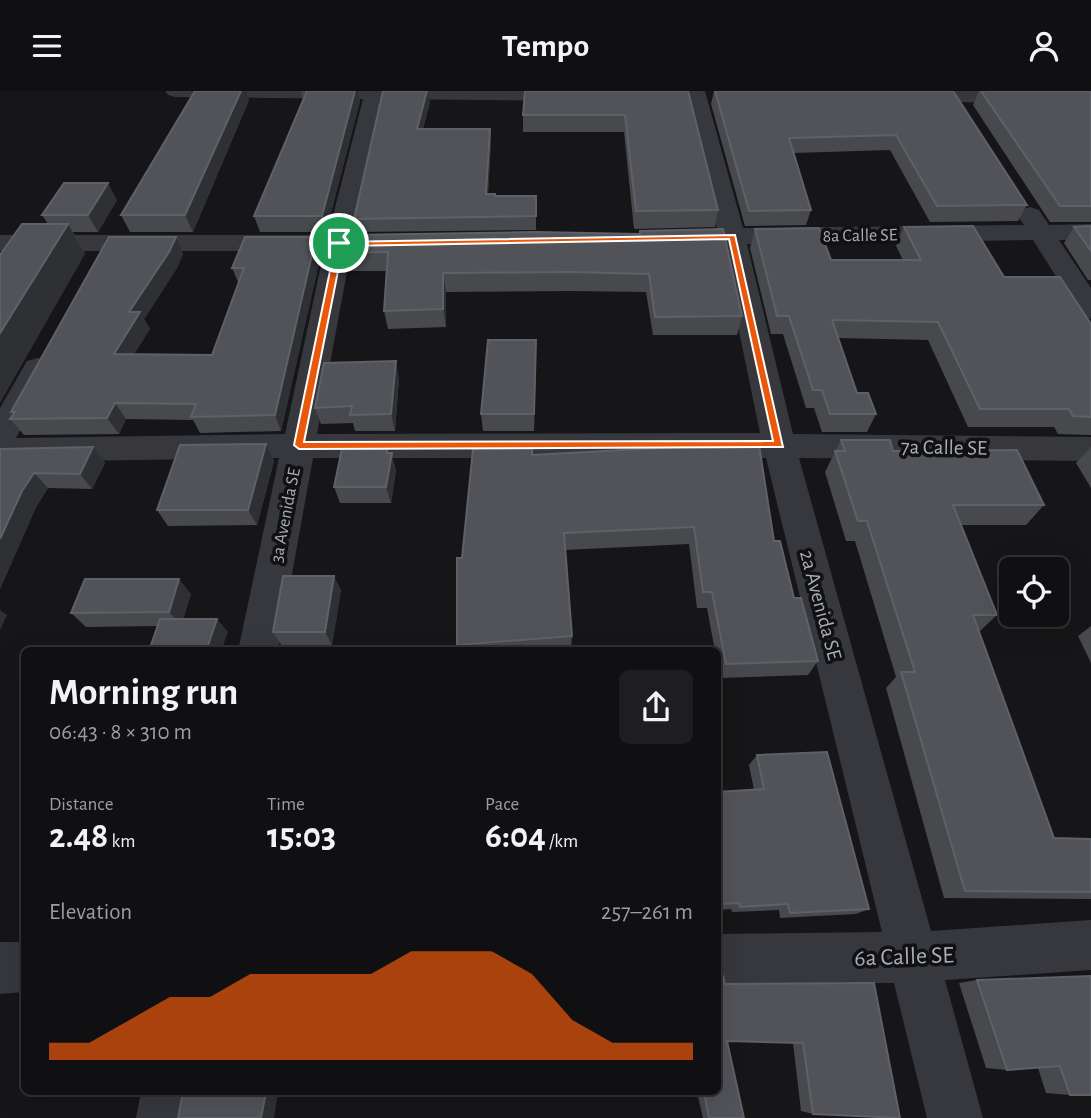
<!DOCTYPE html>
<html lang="en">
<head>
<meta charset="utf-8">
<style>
  body { margin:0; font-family:"Alegreya Sans",sans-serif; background:#1e1e20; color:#f1f3f6; height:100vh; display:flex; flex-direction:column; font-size:26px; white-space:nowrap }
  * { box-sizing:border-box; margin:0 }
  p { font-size:23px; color:#9c9d9f }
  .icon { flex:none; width:38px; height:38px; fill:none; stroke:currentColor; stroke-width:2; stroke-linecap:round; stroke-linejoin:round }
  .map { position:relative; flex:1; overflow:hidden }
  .details { position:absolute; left:21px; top:556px; width:700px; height:448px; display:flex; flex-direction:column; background:#101012; border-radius:10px; box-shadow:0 7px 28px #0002,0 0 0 2px #303032 }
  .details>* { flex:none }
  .tools { position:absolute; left:999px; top:466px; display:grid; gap:14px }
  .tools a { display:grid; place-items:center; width:70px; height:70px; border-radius:10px; background:#101012; box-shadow:0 7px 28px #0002,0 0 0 2px #303032; font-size:35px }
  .pin { position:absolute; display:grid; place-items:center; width:60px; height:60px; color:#fff; margin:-30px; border:4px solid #fff; border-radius:50%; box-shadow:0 2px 7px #0007 }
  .round { display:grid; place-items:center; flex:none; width:74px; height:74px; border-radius:10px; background:#1e1e20 }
  .head { display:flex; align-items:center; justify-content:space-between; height:119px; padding:0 28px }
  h1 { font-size:38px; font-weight:600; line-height:52px }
  .stats { display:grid; grid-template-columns:repeat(3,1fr); gap:10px; height:119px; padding:7px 28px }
  .stats div { display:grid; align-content:center }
  .stats b { font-size:35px; font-weight:600 }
  .stats small { font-size:19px; font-weight:400 }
  .stats p { font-size:19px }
  .chart { height:196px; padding:14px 28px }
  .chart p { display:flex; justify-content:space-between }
  .chart svg { width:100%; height:126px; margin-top:7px; fill:#ea580c; opacity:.7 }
  header { display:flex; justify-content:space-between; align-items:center; height:91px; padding:0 28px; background:#101012; font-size:32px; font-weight:600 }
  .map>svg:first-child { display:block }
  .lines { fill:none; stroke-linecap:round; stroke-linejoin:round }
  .street { fill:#37383d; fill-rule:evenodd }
  .wall { fill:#47494d }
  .shaded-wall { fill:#2f3033 }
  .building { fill:#525359; stroke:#5f6168; stroke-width:2 }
  .route { fill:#ea580c; stroke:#fff; stroke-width:2; fill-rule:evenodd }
  .labels { text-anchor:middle; stroke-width:7; stroke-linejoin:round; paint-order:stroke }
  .far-street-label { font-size:18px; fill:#a8adb8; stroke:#111113 }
  .street-label { font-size:21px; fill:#a8adb8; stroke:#111113 }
  .near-street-label { font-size:24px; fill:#a8adb8; stroke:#111113 }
</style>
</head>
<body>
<header><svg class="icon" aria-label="menu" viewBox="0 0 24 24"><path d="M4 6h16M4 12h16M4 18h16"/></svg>Tempo<svg class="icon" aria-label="person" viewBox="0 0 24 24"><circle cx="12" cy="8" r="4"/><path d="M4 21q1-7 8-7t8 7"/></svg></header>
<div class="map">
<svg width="1091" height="1027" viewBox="0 0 1091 1027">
  <rect width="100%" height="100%" fill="#161618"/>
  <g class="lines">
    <g class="street">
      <polygon points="165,0 586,0 588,4 585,8 578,10 384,8 354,144 408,145 412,151 408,157 351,159 317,343 760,342 721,153 664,151 660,146 664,141 717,138 685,0 705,0 743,137 1024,134 1017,124 1021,119 1030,116 1039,119 1049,134 1091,133 1091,149 1059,149 1091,197 1091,228 1081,225 1033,149 747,153 793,343 1091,346 1091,370 799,367 931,840 1091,829 1091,879 945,889 983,1027 927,1027 894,892 718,893 718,843 882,841 766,367 313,367 278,560 238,560 279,367 0,371 0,317 27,270 38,267 49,270 53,277 16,347 285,343 324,160 0,160 0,144 328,144 363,8 175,6 168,4"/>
      <polygon points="1091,0 1091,12 904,11 897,9 893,5 899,0"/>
      <polygon points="0,851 24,851 24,901 0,903"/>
      <polygon points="141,1001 197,1001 192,1027 136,1027"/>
    </g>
  </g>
  <g class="wall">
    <polygon points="301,0 358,0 360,10 326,141 260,141 254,125 303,8"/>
    <polygon points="688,0 718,119 715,136 634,138 624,41 523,41 523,24"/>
    <polygon points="714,0 953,0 1027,114 1018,130 930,131 890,59 794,62 811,119 806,134 745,135 711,13"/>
    <polygon points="979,0 1091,0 1091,131 1050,131 973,14"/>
    <polygon points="249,9 193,141 130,141 121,124"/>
    <polygon points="430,11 423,38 490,38 491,51 488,103 495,105 536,105 536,139 357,141 354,128"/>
    <polygon points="117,109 98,141 73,141 85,163 48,133 42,124"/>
    <polygon points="1091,135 1091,189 1088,189 1064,152 1074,136"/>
    <polygon points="904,136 1004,186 1091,233 1091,344 1058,343 1054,336 968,336 928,249 838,247 857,302 876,323 867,341 822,341 814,317 806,317 783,243 771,243 750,157 755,138 831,169 903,169 896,155"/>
    <polygon points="640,140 742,225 737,244 653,244 646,201 571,200 446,201 446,236 388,238 384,220 387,180 350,180 345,162 639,143"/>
    <polygon points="316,146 321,163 281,340 200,342 193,329 126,328 119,343 24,344 10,328 13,323 11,321 183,163 177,177 144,228 150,238 134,263 212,264 239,193 232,177"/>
    <polygon points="536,266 534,340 483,340 481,323"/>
    <polygon points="399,287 395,340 355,340 353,332 321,333 315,317"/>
    <polygon points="841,349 893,360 1044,414 1026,434 961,434 997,524 979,541 1054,747 1091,748 1091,808 944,807 886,597 896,586 855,450 846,450 825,381"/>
    <polygon points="698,352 774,450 794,507 818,570 808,584 720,587 718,575 718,560 715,560 707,517 697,517 689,453 565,459 572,545 571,560 458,560 457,554 462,467 533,364 697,355"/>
    <polygon points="266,353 274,370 257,434 168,435 157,419"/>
    <polygon points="388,353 396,379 391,412 340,412 334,396"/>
    <polygon points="1091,356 1091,397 1076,372"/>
    <polygon points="0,358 105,372 92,398 48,397 36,416 0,498"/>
    <polygon points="341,499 332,554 282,555 273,541"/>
    <polygon points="191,503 183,528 228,541 157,535 86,536 71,522"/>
    <polygon points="1091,535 1091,572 1078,545"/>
    <polygon points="757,664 869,818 856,823 780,827 779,819 732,821 731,818 718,819 718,701 754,699 749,674"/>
    <polygon points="1091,885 1070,1004 1046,1002 1038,977 1007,979 986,977 959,892 977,889"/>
    <polygon points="874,892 813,1023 801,1020 793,952 727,950 744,1027 703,1027 697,1001 718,1001 725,893"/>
  </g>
  <g class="shaded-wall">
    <polygon points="241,0 246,0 249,9 193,141 185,124"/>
    <polygon points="355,0 358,0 360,10 326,141 322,125"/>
    <polygon points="427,0 430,11 419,52 417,38"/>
    <polygon points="490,38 491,51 487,116 486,103"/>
    <polygon points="108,92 117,109 98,141 88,124"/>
    <polygon points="68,133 85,163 0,312 0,242"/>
    <polygon points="176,146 183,163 177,177 144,228 150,238 124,279 114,263 129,221"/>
    <polygon points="316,146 321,163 281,340 275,324"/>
    <polygon points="443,182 446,201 446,236 443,218"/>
    <polygon points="536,249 536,266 534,340 534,323"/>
    <polygon points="396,270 399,287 395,340 391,323"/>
    <polygon points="115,312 126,328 119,343 107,327"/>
    <polygon points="266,353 274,370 257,434 248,419"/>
    <polygon points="388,353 396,379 391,412 386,396"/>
    <polygon points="93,356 105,372 92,398 80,383"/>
    <polygon points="34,382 48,397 36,416 0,498 0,448 22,400"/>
    <polygon points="334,485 341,499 332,554 325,541"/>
    <polygon points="179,488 191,503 181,535 169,521"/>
    <polygon points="0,519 7,524 0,539"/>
    <polygon points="217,528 228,541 221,560 206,560"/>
    <polygon points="266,1001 278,1001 274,1027 261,1027"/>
  </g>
  <g class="building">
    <polygon points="195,0 241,0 185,124 121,124"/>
    <polygon points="307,0 355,0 322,125 254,125"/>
    <polygon points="383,0 427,0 417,38 490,38 486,103 495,103 495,105 536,105 536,125 354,128"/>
    <polygon points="525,0 688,0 718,119 636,120 625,24 523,24"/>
    <polygon points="715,0 953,0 1027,114 937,115 896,44 789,47 811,119 749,120"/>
    <polygon points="981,0 1091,0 1091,115 1060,115"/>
    <polygon points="64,92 108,92 88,124 42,124"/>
    <polygon points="22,133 68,133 0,242 0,164"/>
    <polygon points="973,135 1004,186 1060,186 1091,233 1091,326 1073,325 1069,318 980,318 938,231 832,229 857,302 868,302 876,323 830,323 822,299 813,299 789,225 777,225 755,138 819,137 831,169 921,169 904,136"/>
    <polygon points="1091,135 1091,160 1074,136"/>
    <polygon points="723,138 742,225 655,226 649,183 572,181 443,182 443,218 384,220 388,161 345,162 349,144 536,141 640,143 640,140"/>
    <polygon points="109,146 176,146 169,161 129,221 140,221 114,263 212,264 244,177 232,177 245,146 316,146 275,324 191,326 196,313 115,312 107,327 10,328 15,321 11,321"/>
    <polygon points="488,249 536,249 534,323 481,323"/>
    <polygon points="396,270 391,323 350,324 352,315 315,317 324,272"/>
    <polygon points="841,349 890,349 893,360 1017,359 1044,414 953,414 997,524 973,524 1054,747 1091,748 1091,801 965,800 901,581 915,581 867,430 858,430 835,360 845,360"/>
    <polygon points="479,351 532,351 532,364 698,355 698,352 759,354 774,450 780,450 794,507 801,507 818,570 726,573 712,501 703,501 694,436 564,442 572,545 457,554 457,467 462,467 473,358 478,358"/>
    <polygon points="266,353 248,419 157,419 180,354"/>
    <polygon points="343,353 388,353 387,362 392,362 386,396 334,396"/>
    <polygon points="93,356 80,383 34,382 22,400 0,448 0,358"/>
    <polygon points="283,485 334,485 325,541 273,541"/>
    <polygon points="85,488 179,488 169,521 71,522"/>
    <polygon points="160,528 217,528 206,560 149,560"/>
    <polygon points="827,661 869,818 790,822 788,813 740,816 739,812 718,813 718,701 764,698 757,664"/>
    <polygon points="718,884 723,885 725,893 874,892 900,1027 813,1023 803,952 727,950 744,1027 709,1027 704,1001 718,1001"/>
    <polygon points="1091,885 1091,1004 1070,1004 1060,975 1007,979 977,889"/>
    <polygon points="183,1001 266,1001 261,1027 178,1027"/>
  </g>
  <path class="route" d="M 735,144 L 783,356 L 299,358 L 294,354 L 336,151 ZM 729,148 L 773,350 L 304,351 L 343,155 Z"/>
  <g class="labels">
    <g class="far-street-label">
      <text transform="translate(860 144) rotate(-1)" y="6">8a Calle SE</text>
      <text transform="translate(285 424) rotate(-79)" y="6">3a Avenida SE</text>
    </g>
    <g class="street-label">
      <text transform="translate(944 356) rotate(1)" y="7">7a Calle SE</text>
      <text transform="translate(821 514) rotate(75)" y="7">2a Avenida SE</text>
    </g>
    <g class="near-street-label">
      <text transform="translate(904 865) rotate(-2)" y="8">6a Calle SE</text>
    </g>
  </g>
</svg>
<div class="tools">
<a><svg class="icon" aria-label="locate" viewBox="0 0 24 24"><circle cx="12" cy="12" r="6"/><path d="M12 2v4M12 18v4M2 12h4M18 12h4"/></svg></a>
</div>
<div class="pin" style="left:339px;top:152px;background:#1e9e55"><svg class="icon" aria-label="arrive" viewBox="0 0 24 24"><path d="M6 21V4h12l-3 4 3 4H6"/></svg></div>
<section class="details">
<div class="head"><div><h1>Morning run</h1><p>06:43 · 8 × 310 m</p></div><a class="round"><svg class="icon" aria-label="share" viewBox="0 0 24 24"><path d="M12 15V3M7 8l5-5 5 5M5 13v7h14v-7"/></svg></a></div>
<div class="stats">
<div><p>Distance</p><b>2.48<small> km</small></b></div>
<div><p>Time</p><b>15:03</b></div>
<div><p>Pace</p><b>6:04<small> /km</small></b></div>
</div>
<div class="chart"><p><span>Elevation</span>257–261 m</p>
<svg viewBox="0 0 160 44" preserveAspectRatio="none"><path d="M0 44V38L10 38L20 30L30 22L40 22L50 14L60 14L70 14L80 14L90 6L100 6L110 6L120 14L130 30L140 38L150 38L160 38V44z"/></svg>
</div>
</section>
</div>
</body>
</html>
